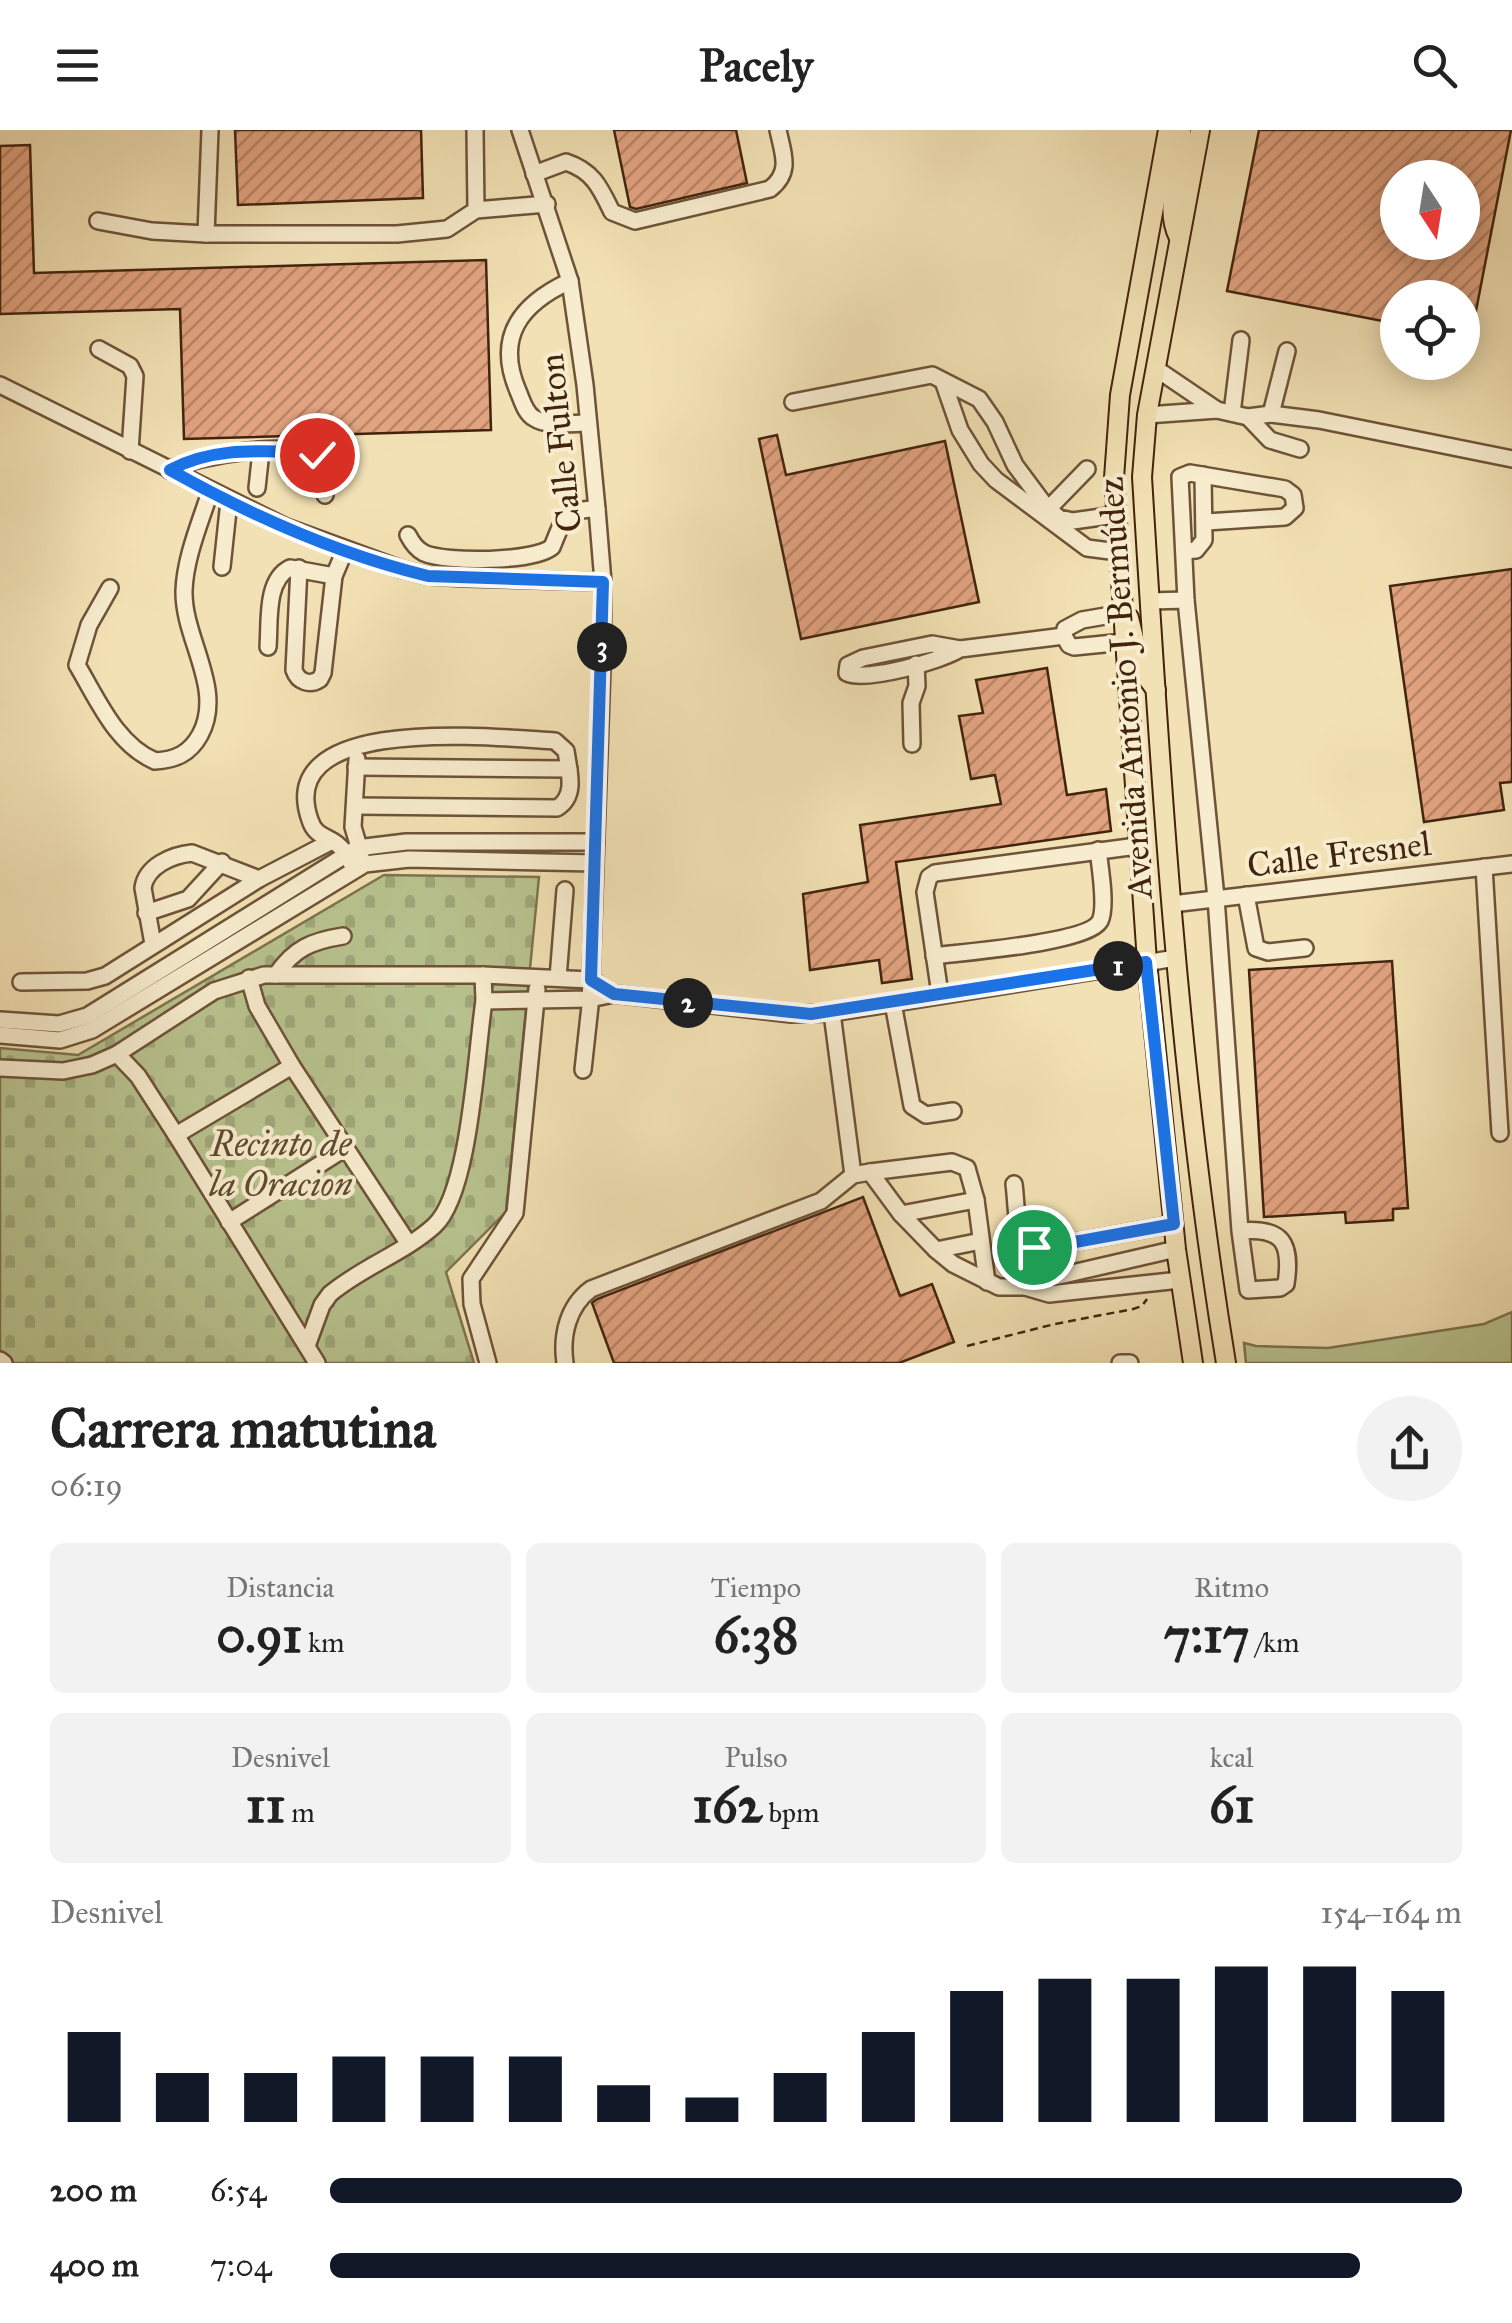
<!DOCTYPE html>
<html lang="es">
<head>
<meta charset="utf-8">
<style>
  body { margin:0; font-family:"IM FELL Great Primer",serif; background:#f2f2f2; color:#222; height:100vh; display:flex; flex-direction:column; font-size:38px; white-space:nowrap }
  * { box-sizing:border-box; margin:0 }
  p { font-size:32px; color:#767676 }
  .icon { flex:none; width:55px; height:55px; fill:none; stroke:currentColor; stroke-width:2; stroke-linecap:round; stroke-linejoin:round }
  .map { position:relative; height:1233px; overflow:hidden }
  .side { display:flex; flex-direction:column; background:#fff; flex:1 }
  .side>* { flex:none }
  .needle { width:65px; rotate:168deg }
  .buttons { position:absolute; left:1380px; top:30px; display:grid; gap:20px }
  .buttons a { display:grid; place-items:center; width:100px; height:100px; border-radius:50%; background:#fff; box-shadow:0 5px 25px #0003; font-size:50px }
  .pin { position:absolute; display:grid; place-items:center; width:85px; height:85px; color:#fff; margin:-42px; border:5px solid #fff; border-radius:50%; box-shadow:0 2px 10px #0007 }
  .km { position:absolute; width:50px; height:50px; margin:-25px; border-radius:50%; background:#222; color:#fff; font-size:28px; line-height:50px; text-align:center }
  .round { display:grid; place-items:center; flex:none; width:105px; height:105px; border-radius:52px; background:#f2f2f2 }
  .summary { display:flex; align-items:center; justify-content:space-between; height:170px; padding:0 50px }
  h1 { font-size:55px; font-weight:800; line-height:75px }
  .metrics { display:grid; grid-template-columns:repeat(3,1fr); gap:15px; height:170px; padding:10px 50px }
  .metrics div { display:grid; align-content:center; border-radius:15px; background:#f2f2f2; text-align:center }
  .metrics b { font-size:50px; font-weight:800 }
  .metrics small { font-size:28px; font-weight:400 }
  .metrics p { font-size:28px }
  .chart { height:280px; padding:20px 50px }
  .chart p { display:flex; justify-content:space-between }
  .chart svg { width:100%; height:180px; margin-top:10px; stroke:#111827; stroke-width:6 }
  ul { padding:0 50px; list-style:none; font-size:32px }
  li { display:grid; grid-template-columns:160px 120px 1fr; align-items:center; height:75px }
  li i { height:25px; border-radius:12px; background:#111827 }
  header { display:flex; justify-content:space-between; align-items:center; height:130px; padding:0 50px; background:#fff; font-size:45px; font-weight:800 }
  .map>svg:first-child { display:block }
  .cemetery { fill:url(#cemetery-stones); stroke:#7d744e; stroke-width:2.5 }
  .green { fill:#b8c38f; stroke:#7d744e; stroke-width:2.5 }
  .building { fill:url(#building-hatch); stroke:#42240e; stroke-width:2.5; fill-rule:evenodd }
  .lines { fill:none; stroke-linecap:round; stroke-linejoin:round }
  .minor-casing { stroke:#6e5338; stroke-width:20 }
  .major-casing { stroke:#42240e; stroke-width:22 }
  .path { stroke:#42240e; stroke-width:2.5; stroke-dasharray:8 5; stroke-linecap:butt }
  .minor { stroke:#f7ecce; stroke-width:15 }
  .major { stroke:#f2e1b4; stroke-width:18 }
  .route-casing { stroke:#fff; stroke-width:20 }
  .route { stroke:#1a73e8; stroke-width:12 }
  .labels { text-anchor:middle; stroke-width:8; stroke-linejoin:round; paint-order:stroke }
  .street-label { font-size:35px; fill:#42240e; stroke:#f7ecce }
  .park-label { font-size:35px; font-style:italic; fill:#604c2e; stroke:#f7ecce }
</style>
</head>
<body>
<header><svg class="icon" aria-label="menu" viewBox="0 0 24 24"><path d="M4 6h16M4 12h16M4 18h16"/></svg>Pacely<svg class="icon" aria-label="search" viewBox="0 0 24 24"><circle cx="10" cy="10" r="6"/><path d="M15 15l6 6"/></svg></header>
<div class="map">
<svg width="1512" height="1233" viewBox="0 0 1512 1233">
  <defs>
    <pattern id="cemetery-stones" width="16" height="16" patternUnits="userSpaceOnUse" patternTransform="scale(2.5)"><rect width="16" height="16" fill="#b8c38f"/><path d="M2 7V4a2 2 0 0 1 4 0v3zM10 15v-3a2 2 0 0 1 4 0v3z" fill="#9fa77a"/></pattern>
    <pattern id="building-hatch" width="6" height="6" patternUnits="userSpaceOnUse" patternTransform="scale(2.5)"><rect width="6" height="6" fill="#e2a380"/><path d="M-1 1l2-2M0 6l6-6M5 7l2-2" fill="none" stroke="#b98567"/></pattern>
  </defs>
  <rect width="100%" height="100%" fill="#f2e1b4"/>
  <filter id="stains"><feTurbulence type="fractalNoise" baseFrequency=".002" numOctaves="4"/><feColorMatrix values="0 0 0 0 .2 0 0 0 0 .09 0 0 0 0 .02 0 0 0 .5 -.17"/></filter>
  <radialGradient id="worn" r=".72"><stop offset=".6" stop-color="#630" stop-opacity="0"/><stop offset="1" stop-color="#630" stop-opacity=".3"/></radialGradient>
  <polygon class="cemetery" points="384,745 539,747 506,1082 446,1142 474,1233 0,1233 0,918 78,925"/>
  <polygon class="green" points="1512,1182 1512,1233 1246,1233 1244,1213 1256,1216 1328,1218 1484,1194"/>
  <g class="building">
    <polygon points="235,0 421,0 423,68 238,75"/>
    <polygon points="614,0 736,0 747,53 636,79 630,77"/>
    <path d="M 1259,0 L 1511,0 L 1468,222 L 1462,221 L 1462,168 L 1398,168 L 1398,194 L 1227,161 ZM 1398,48 L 1462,48 L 1462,112 L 1398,112 Z"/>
    <polygon points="30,15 34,143 486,130 491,300 184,309 180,179 0,184 0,16"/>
    <polygon points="777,305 786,345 945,311 979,472 801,509 759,309"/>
    <polygon points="1512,439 1512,652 1500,653 1504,680 1424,692 1390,456"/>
    <polygon points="1047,538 1067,665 1106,659 1111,701 896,732 912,849 882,853 879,830 810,840 803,764 868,752 860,695 1001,674 995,645 971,649 959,586 983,583 976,550"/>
    <polygon points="1392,831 1408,1078 1393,1079 1393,1090 1346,1093 1345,1082 1264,1087 1249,840"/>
    <polygon points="863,1067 900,1166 932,1154 954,1212 899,1233 614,1233 592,1173 597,1169"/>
  </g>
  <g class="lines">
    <g class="minor-casing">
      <g id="minor">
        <polyline points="475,0 476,80"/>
        <polyline points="520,0 570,151 585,255 597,379 603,452 602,539 590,876 583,940"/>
        <path d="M 534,44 L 566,32 C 593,41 600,57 612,82 L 635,91 L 770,59 C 792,42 783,24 778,0"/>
        <polyline points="98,91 152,101 206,104 397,104 447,99 476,80 547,74"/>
        <polyline points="206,104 210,0"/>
        <path d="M 570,151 C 520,174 495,207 518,261 C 522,270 525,283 534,288 C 547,297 572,293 588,293"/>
        <polyline points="99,219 130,236 135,246 130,321"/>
        <polyline points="1155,238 1217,280"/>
        <polyline points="943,251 960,300 981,334 996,350 1087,418 1118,422"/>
        <polyline points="0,255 286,397 401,439 428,446 465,448 603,452"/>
        <polyline points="793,272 932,245 979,269 995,292 1015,335 1047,378 1059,388 1073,391 1115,385"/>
        <polyline points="1232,283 1241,210"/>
        <polyline points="1271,284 1287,221"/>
        <polyline points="1147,285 1217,280 1248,287 1271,284 1319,290 1512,329"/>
        <polyline points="1248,287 1270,310 1300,319"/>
        <path d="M 169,340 C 198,325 294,309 320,328 L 325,365"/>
        <polyline points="257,358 261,321"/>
        <polyline points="1041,380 1053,374 1087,339"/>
        <path d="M 408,405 C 412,413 416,419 424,423 C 446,433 534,432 552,417 C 564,389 563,379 597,379"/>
        <polyline points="1184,421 1196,420 1204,410 1203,345"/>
        <polyline points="222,437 229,371"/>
        <path d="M 299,438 L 294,540 C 298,552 310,556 320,549 L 323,543 L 334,446 L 345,420"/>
        <path d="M 110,458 L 89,495 L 77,535 C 98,570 116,614 155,631 C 176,630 190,623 200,605 C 225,559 183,509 184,461 C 185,428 200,393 210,362"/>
        <polyline points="1186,470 1180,347 1190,343 1285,359 1293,365 1295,378 1285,387 1206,392"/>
        <path d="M 1150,471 L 1186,470 L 1216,768 L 1240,1101 C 1283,1097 1292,1113 1286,1154 L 1280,1158 L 1248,1160 L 1240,1101"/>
        <polyline points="1064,506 1065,499 1082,490 1123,483"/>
        <polyline points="1064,506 1069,515 1074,517 1124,512"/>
        <path d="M 268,517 C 270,493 265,450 290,438 L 334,446"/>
        <path d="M 960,519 C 941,531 866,552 847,543 L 848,535 L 863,528 L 932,514 L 960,519 L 1064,506"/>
        <polyline points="912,614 911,573 917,556 916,534"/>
        <polyline points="357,629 353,697 361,724"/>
        <polyline points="356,637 569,639"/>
        <polyline points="1484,737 1500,1003"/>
        <path d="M 354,739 C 350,730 345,720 337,714 C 325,705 315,706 310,690 C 272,582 499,608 555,611 L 566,621 C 569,642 577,666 557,678 L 355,676"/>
        <polyline points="1246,765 1256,818 1268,822 1305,818"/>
        <polyline points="1172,774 1512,734"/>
        <polyline points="146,783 188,769 222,732"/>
        <path d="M 153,814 L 143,758 C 146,736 172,725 192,723 L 259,749"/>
        <path d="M 934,826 C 964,822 1088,813 1100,791 C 1107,777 1100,737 1098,720"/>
        <path d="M 276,845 C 294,818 312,811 343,806"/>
        <polyline points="249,848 257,876 292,936 408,1113"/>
        <polyline points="558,848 565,760"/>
        <polyline points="21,852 87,851 105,846 259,749 332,711"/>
        <polyline points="940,864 925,762 929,747 935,743 1137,716"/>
        <polyline points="484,871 590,869 614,864 791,884 832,883 1176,828"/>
        <polyline points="893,873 912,976 926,985 953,981"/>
        <polyline points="832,883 853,1045"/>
        <polyline points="0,890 59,894 87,886 357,718 406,712 596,712"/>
        <polyline points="0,905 60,910 92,900 365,734 409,729 595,733"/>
        <polyline points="117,924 138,946 176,1005 317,1233"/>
        <polyline points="0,938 63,941 92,935 117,924 214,861 264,845 483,845 591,850 598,854"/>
        <polyline points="176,1005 292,936"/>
        <polyline points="870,1042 952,1032 967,1038 976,1070 987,1152"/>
        <path d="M 1014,1054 C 1018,1083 1012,1123 1053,1116 L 1174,1094"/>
        <polyline points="901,1084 976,1070"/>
        <polyline points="229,1092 344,1019"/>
        <polyline points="936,1120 981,1111"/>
        <polyline points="1025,1157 1046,1149 1176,1119"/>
        <path d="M 307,1216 L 322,1175 L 330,1164 C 362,1137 404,1123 434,1096 C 470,1064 476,923 484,871 L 483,845"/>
        <polyline points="0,1230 4,1233"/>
        <polyline points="488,1233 472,1174 471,1149 515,1083 537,859"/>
        <path d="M 565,1233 C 561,1205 568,1176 591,1159 L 821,1071 L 853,1045 L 870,1042 L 901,1084 L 936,1120 L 953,1134 L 999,1157 L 1025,1157 L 1049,1164 L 1180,1150"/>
        <polyline points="1120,1233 1130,1233"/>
      </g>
    </g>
    <g class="major-casing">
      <g id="major">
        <polyline points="1168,0 1120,265 1114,348 1147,832 1176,1119 1193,1233"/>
        <path d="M 1200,0 L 1147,285 L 1142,347 C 1160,643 1178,940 1226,1233"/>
        <path d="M 1179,108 C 1161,73 1186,37 1181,0"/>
        <polyline points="1129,488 1142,541 1156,560"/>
      </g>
    </g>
    <polyline class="path" points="967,1216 1055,1194 1133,1179 1142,1176 1147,1169"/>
    <use href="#minor" class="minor"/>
    <use href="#major" class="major"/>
  </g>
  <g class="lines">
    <g class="route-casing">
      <path id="route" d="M 317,325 L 306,322 C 259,321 212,317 170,340 C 250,385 338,424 428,446 L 603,452 L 591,850 L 614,864 L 811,884 L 1146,832 L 1174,1094 L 1053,1116 L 1034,1117"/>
    </g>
    <use href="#route" class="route"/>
  </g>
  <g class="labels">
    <g class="street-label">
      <text transform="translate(560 313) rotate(-96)" y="12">Calle Fulton</text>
      <text transform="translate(1125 558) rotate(-94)" y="12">Avenida Antonio J. Bermúdez</text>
      <text transform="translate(1339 724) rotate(-7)" y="12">Calle Fresnel</text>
    </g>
    <g class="park-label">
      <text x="281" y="1026">Recinto de<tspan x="281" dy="40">la Oracion</tspan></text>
    </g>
  </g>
  <rect width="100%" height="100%" filter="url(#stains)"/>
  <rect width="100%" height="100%" fill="url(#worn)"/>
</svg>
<div class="buttons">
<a><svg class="needle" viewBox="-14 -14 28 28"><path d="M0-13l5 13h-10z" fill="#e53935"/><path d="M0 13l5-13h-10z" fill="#767676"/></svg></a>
<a><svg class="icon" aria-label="locate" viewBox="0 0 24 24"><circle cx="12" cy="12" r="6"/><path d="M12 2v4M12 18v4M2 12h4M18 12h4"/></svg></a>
</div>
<div class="pin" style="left:1034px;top:1117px;background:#1e9e55"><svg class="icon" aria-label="arrive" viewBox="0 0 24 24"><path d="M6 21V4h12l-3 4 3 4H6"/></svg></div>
<div class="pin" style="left:317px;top:325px;background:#d93025"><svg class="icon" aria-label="check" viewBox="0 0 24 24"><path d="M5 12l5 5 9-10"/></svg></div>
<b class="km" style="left:1118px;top:836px">1</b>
<b class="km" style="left:688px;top:873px">2</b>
<b class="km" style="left:602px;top:517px">3</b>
</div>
<section class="side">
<div class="summary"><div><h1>Carrera matutina</h1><p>06:19</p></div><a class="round"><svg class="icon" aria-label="share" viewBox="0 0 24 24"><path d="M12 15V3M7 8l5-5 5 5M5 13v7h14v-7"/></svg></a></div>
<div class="metrics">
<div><p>Distancia</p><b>0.91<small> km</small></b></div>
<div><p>Tiempo</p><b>6:38</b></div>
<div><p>Ritmo</p><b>7:17<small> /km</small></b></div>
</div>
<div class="metrics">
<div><p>Desnivel</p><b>11<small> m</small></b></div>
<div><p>Pulso</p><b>162<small> bpm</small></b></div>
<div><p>kcal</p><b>61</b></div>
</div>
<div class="chart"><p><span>Desnivel</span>154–164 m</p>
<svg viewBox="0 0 160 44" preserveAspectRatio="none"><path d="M5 44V22M15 44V32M25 44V32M35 44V28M45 44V28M55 44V28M65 44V35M75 44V38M85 44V32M95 44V22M105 44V12M115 44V9M125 44V9M135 44V6M145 44V6M155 44V12"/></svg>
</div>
<ul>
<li><b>200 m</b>6:54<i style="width:100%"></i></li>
<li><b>400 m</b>7:04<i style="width:91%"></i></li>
</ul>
</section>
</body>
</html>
